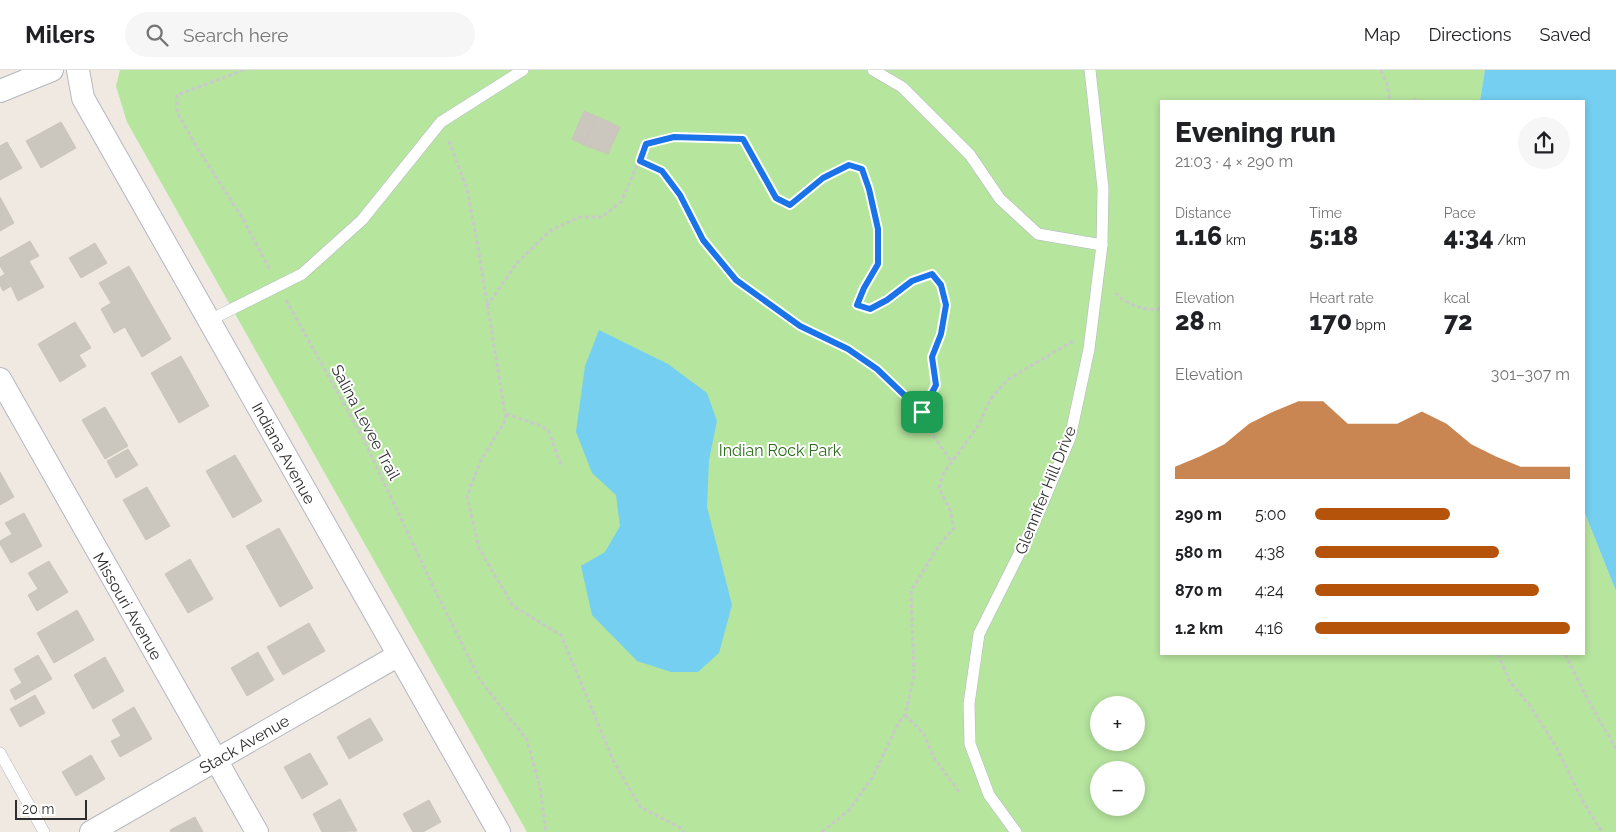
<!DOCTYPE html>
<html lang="en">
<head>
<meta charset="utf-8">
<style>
  body { margin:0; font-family:Raleway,sans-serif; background:#f6f6f6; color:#202124; height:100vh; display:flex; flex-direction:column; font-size:19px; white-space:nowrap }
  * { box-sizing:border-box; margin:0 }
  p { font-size:16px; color:#757577 }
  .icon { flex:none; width:28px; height:28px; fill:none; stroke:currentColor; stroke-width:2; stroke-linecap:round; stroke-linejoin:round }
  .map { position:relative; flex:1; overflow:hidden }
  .panel { position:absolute; left:1160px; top:30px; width:425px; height:555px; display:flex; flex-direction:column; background:#fff; border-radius:0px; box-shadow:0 2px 8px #0003 }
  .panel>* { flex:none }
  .tools { position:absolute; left:1090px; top:626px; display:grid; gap:10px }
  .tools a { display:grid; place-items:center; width:55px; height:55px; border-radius:50%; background:#fff; box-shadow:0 2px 8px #0003; font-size:25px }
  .scale { position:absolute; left:15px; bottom:12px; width:72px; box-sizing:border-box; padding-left:5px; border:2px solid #2e2e2e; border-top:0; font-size:14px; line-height:18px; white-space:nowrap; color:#2e2e2e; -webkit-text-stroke:4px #fff; paint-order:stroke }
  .pin { position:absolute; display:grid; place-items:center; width:42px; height:42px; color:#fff; margin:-21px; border-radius:10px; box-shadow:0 2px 8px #0006 }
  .round { display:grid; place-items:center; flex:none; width:52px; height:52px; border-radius:26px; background:#f6f6f6 }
  .headline { display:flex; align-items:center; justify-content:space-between; height:85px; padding:0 15px }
  h1 { font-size:28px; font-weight:800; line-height:38px }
  .stats { display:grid; grid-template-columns:repeat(3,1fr); gap:8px; height:85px; padding:5px 15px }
  .stats div { display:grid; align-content:center }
  .stats b { font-size:25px; font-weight:800 }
  .stats small { font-size:14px; font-weight:400 }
  .stats p { font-size:14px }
  .chart { height:140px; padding:10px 15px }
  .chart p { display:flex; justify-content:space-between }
  .chart svg { width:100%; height:90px; margin-top:5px; fill:#b45309; opacity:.7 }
  ul { padding:0 15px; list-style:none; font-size:16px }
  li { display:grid; grid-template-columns:80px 60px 1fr; align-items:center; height:38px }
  li i { height:12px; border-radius:6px; background:#b45309 }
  header { display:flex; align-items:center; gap:30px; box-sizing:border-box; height:70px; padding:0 25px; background:#fff; border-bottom:1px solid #e0e0e0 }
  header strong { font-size:24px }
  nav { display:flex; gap:28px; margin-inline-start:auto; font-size:18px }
  .search { width:350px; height:45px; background:#f6f6f6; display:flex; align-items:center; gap:12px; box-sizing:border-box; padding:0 18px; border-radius:28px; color:#757577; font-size:19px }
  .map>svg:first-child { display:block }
  .green { fill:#b6e59e; fill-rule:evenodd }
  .water { fill:#75cff0 }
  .building { fill:#cbc7bf; stroke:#cbc5ba }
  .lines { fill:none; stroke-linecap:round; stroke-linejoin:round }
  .service-casing { stroke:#b4b7c1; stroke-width:12 }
  .minor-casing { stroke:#b4b7c1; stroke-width:24 }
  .path { stroke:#c9c9c9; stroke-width:3; stroke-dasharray:4 2.5; stroke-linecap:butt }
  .service { stroke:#fff; stroke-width:11 }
  .minor { stroke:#fff; stroke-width:22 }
  .route-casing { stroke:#fff; stroke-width:10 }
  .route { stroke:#1a73e8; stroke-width:6 }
  .labels { text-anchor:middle; stroke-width:4; stroke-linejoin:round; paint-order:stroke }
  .street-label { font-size:16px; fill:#2e2e2e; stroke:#fff }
  .park-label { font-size:16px; fill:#2c6e1b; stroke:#fff }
</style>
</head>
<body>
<header>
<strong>Milers</strong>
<div class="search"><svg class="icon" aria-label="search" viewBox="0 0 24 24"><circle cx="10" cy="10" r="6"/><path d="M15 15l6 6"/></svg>Search here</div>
<nav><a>Map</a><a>Directions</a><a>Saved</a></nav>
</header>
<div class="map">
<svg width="1616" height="762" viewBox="0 0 1616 762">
  <rect width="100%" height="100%" fill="#efe9e1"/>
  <path class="green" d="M 120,0 L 1485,0 L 1480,31 L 1161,31 L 1161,584 L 1584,584 L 1584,441 L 1616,521 L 1616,762 L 527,762 L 127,52 L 116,16 ZM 1099,635 L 1136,635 L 1136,672 L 1099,672 ZM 1099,700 L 1136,700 L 1136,738 L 1099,738 Z"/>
  <g class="water">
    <polygon points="1485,0 1616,0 1616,521 1584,441 1584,31 1480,31"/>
    <polygon points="599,260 668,294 707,323 717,351 709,390 707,437 732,535 719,583 698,602 671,602 637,591 592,545 581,496 605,482 620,456 616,425 592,403 576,362 585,296"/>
  </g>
  <g class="building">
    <polygon points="584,41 596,46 584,75 572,69"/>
    <polygon points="596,46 620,57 608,84 584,75"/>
    <polygon points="61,52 76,78 41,98 26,71"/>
    <polygon points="7,72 22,98 0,110 0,76"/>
    <polygon points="0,127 14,153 0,161"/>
    <polygon points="30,171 39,186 29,191 44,217 18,231 11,216 3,221 0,215 0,207 5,204 0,196 0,188"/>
    <polygon points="95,173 107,193 81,208 69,188"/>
    <polygon points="129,196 171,269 142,287 125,257 114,263 101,239 111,233 99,213"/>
    <polygon points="75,252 91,278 79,285 86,296 60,312 38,274"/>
    <polygon points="181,286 209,336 179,353 151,303"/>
    <polygon points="105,337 128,376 105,389 82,350"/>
    <polygon points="128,379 138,395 116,408 107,391"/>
    <polygon points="235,385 262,431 233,448 206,401"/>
    <polygon points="0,402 14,427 0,435"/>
    <polygon points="147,417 170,456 146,470 123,430"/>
    <polygon points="24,443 42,476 11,493 0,474 0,471 12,464 5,453"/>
    <polygon points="279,458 313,518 280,537 246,476"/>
    <polygon points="190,489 213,529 188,543 165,504"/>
    <polygon points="49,491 68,522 37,541 28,525 38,519 28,503"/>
    <polygon points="77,540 94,570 54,593 37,563"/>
    <polygon points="309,553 325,581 283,605 267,577"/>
    <polygon points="258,582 274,610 247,626 231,598"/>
    <polygon points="38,585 52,609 15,630 10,620 22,613 14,599"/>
    <polygon points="105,587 124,621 93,639 74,605"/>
    <polygon points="35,625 45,643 20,657 10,639"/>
    <polygon points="134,637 152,669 120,687 111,671 121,666 112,650"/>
    <polygon points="370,648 383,670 349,689 337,667"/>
    <polygon points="310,683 328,714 302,729 284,697"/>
    <polygon points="91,685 105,709 76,726 62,702"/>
    <polygon points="340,729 357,761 322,762 313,744"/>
    <polygon points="429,730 441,752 423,762 413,762 403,744"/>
    <polygon points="195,747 203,762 171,762 170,760"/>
  </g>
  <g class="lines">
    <g class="service-casing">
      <g id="service">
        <polyline points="873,0 902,17 970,85 1000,129 1038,164 1102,175"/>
        <polyline points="210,250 302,204 362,150 441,52 523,0"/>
        <polyline points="0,683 44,762"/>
        <polyline points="1016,762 989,725 970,674 969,634 979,564 1034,454 1070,368 1089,279 1102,175 1103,118 1090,0"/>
      </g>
    </g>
    <g class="minor-casing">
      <g id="minor">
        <path d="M 78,0 L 83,28 C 223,272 359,518 499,762"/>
        <polyline points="0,21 52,0"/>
        <polyline points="0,309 257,762"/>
        <polyline points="91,762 397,586"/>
      </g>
    </g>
    <g class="path">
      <polyline points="244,0 177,25 177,42 198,79 243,149 270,200"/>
      <polyline points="1381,0 1387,14 1390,31"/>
      <polyline points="1413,31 1417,29"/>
      <polyline points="449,71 467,119 478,177 506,349 481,390 467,426 479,478 513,536 561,565 614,692 640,737 679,757 684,762"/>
      <polyline points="640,91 662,101 680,125 703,170 736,210 800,256 848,279 877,299 922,342"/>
      <path d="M 1115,223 C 1128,235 1143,241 1161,239"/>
      <polyline points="286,230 363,368 432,514 480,610 527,670 540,717 546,762"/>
      <polyline points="487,236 517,193 551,160 580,147 602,147 621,132 646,74 674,67 743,69 756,90 776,128 790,135 823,108 849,95 862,99 869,119 878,159 878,194 864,218 857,235 869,239 887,230 912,211 932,204 941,215 946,235 941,264 932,287 936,315 922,342 930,361 952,392"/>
      <polyline points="506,344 539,355 548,360 561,395"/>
      <polyline points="1498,584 1510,612 1530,636 1555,675 1584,733 1602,762"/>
      <polyline points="1565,584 1587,628 1616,679"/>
      <polyline points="905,645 924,664 934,688 960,723"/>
      <polyline points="822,762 849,740 872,708 898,654 905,645 914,606 911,521 939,475 954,458 950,440 939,418 943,404 978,356 990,330 1007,310 1073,271"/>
    </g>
    <use href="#service" class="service"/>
    <use href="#minor" class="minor"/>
  </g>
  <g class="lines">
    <g class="route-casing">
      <polygon id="route" points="674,67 743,69 776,128 790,135 823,108 849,95 862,99 869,119 878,159 878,194 864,218 857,235 870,239 887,230 912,211 932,204 941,215 946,235 941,264 932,287 936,315 922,342 877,299 848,279 800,256 736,210 703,170 680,125 662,101 640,91 646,74"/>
    </g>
    <use href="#route" class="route"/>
  </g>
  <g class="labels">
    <g class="street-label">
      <text transform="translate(366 352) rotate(62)" y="6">Salina Levee Trail</text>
      <text transform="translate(284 383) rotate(61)" y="6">Indiana Avenue</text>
      <text transform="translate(1045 420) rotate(-68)" y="6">Glennifer Hill Drive</text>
      <text transform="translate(128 536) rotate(60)" y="6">Missouri Avenue</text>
      <text transform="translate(244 674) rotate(-30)" y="6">Stack Avenue</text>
    </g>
    <g class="park-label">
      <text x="780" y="386">Indian Rock Park</text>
    </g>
  </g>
</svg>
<div class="tools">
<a>+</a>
<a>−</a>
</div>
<div class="scale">20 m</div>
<div class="pin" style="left:922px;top:342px;background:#1e9e55"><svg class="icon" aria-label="arrive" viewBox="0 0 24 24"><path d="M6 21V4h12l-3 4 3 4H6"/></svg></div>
<section class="panel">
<div class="headline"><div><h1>Evening run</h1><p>21:03 · 4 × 290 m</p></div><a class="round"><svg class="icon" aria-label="share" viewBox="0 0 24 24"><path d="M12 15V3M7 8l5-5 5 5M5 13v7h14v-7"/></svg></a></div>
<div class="stats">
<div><p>Distance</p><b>1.16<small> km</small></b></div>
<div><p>Time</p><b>5:18</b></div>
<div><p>Pace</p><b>4:34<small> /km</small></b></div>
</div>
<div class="stats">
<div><p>Elevation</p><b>28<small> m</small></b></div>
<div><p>Heart rate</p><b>170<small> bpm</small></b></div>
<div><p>kcal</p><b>72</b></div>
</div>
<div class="chart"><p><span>Elevation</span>301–307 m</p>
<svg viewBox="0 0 160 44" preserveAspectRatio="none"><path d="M0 44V38L10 33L20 27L30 17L40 11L50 6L60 6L70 17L80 17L90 17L100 11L110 17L120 27L130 33L140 38L150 38L160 38V44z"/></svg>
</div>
<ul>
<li><b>290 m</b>5:00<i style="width:53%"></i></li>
<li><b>580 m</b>4:38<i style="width:72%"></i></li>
<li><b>870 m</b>4:24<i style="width:88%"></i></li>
<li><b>1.2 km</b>4:16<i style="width:100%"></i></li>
</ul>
</section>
</div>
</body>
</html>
